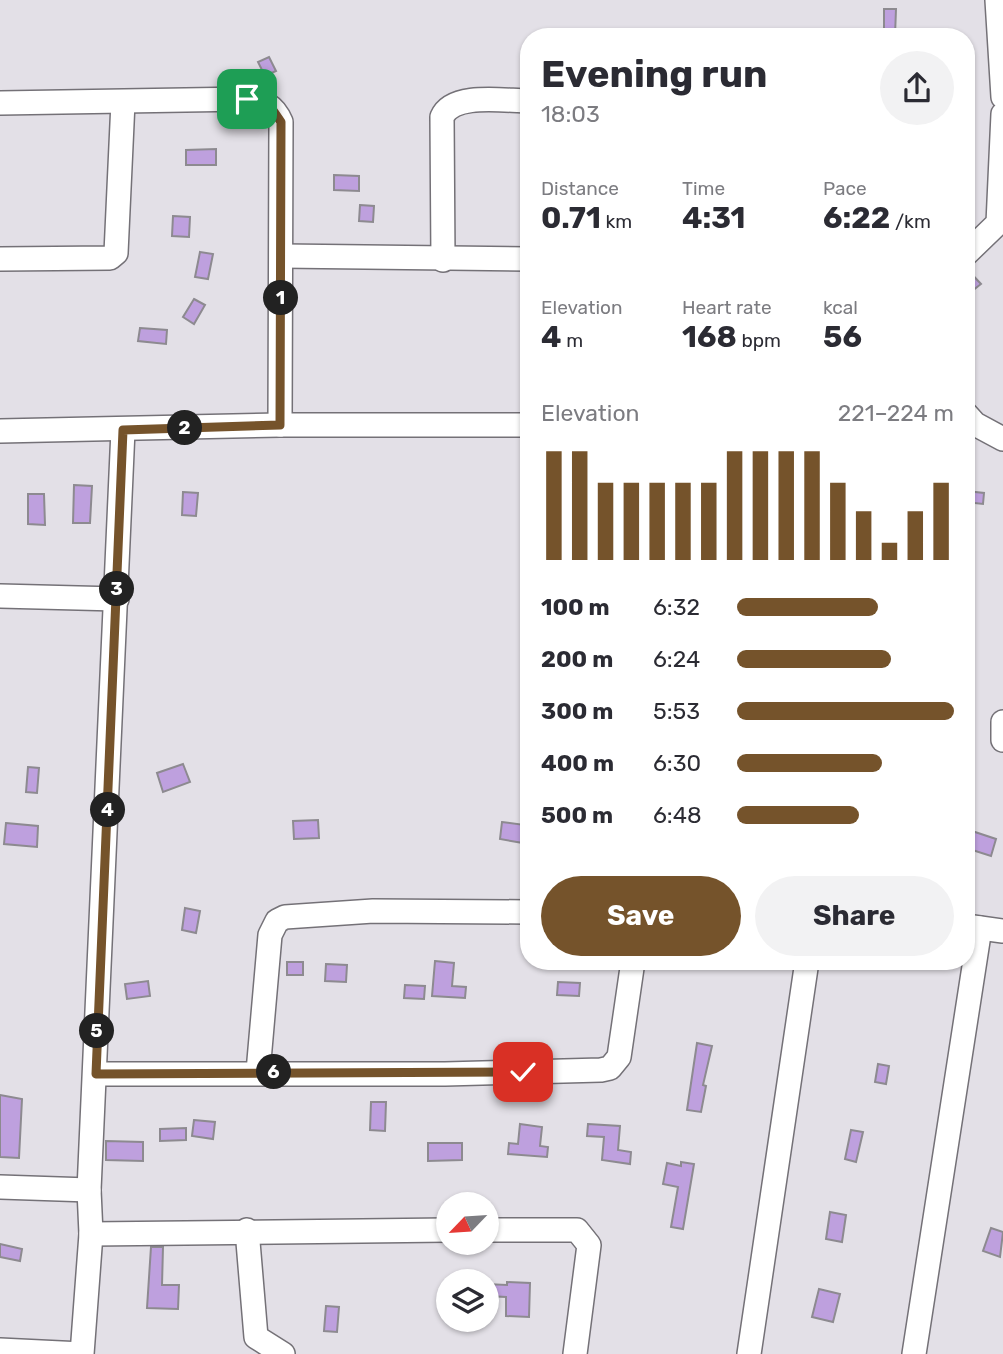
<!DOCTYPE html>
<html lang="en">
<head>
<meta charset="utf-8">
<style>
  body { margin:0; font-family:Rubik,sans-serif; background:#f2f2f3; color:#2b2b33; height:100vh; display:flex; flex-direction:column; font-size:26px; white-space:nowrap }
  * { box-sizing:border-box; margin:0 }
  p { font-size:23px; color:#7c7c81 }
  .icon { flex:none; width:38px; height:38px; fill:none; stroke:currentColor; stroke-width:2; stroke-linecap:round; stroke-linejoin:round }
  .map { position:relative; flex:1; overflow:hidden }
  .details { position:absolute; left:520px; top:28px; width:455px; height:942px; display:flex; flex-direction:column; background:#fff; border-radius:28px; box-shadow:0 2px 5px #0004 }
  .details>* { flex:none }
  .needle { width:46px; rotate:245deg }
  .buttons { position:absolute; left:436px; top:1192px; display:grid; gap:14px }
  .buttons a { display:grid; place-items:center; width:63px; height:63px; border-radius:50%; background:#fff; box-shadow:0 2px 5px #0004; font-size:35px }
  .pin { position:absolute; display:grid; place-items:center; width:60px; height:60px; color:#fff; margin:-30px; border-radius:14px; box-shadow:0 4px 10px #0006 }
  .km { position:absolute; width:35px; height:35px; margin:-18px; border-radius:50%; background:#222; color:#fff; font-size:19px; line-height:35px; text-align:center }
  .round { display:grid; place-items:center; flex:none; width:74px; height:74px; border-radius:37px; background:#f2f2f3 }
  .summary { display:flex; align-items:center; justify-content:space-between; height:119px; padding:0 21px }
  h1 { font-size:38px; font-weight:700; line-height:52px }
  .figures { display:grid; grid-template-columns:repeat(3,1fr); gap:10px; height:119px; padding:7px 21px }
  .figures div { display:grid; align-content:center }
  .figures b { font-size:30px; font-weight:700 }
  .figures small { font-size:19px; font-weight:400 }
  .figures p { font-size:19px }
  .chart { height:196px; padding:14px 21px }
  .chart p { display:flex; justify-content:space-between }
  .chart svg { width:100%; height:126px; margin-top:7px; stroke:#75532b; stroke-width:6 }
  .primary-button { display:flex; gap:14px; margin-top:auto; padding:14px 21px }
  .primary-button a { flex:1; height:80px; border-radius:42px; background:#75532b; color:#fff; font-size:28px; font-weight:700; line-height:80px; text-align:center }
  .primary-button a+a { background:#f2f2f3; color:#2b2b33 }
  ul { padding:0 21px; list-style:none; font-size:23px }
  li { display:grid; grid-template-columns:112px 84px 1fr; align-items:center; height:52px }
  li i { height:18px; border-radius:9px; background:#75532b }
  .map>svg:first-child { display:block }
  .building { fill:#bea0de; stroke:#8d8a90; stroke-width:2 }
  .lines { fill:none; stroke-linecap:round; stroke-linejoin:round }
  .minor-casing { stroke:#747177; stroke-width:26 }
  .minor { stroke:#fff; stroke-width:23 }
  .route-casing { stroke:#fff; stroke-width:14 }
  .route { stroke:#75532b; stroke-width:9 }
</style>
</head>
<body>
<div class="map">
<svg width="1003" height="1354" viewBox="0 0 1003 1354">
  <rect width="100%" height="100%" fill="#e3e0e7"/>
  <g class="building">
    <polygon points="884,9 896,9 895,36 884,35"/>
    <polygon points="269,57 276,71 265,76 258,62"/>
    <polygon points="216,149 216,165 186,165 186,150"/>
    <polygon points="334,175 359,176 359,191 334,190"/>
    <polygon points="360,205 374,206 373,222 359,221"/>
    <polygon points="173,216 190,217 189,237 172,236"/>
    <polygon points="200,252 213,254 208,279 195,277"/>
    <polygon points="966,268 981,284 972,291 966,283"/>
    <polygon points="194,299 205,305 194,324 183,317"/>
    <polygon points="140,328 167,330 166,344 138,341"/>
    <polygon points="74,485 92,486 90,523 73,523"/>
    <polygon points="966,491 984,493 983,504 966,502"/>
    <polygon points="183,492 198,493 196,516 182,515"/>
    <polygon points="28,494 44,494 45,525 28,524"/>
    <polygon points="183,764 190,782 163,792 157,773"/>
    <polygon points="28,767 39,768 37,793 26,792"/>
    <polygon points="318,820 319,838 294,839 293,821"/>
    <polygon points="502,822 525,825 523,843 500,839"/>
    <polygon points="6,823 38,826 37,847 4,844"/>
    <polygon points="966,829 996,839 991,856 966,848"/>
    <polygon points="185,908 200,911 196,933 182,930"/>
    <polygon points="435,961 454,963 452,986 466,987 465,998 432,996"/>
    <rect x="287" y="962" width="16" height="13"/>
    <polygon points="326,964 347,965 346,982 325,981"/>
    <polygon points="148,981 150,996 127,999 125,984"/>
    <polygon points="558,982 580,983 579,996 557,995"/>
    <polygon points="405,985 425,986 424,999 404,998"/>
    <polygon points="697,1043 712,1046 703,1085 706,1086 701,1112 687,1110"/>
    <polygon points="878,1064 889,1066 886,1084 875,1082"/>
    <polygon points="0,1095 22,1099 19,1158 0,1157"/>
    <polygon points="371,1102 386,1102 385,1131 370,1130"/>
    <polygon points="194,1120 215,1122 213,1139 192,1136"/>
    <polygon points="520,1124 542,1127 540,1146 548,1147 547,1157 508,1154 509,1143 518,1144"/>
    <polygon points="588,1124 620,1126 618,1150 631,1152 630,1164 602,1160 604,1137 587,1136"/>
    <polygon points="186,1128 186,1140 160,1141 160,1129"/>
    <polygon points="851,1130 863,1132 856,1162 845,1159"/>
    <polygon points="106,1141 143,1142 143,1161 106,1160"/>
    <polygon points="428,1143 462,1143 462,1160 428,1161"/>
    <polygon points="681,1162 694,1164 683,1229 671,1227 678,1187 663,1184 667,1163 681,1166"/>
    <polygon points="830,1212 846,1215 842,1242 826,1239"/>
    <polygon points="991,1228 1003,1232 1000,1257 983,1251"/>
    <polygon points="0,1244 22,1249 20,1261 0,1257"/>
    <polygon points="151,1247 163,1247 162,1285 179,1285 178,1309 147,1308"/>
    <polygon points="507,1282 530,1283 529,1317 506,1316 506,1297 486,1296 486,1284 507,1285"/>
    <polygon points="819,1289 840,1294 833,1322 812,1317"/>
    <polygon points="326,1306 339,1307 337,1332 324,1331"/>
  </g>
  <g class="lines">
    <g class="minor-casing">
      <g id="minor">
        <polyline points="997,0 1003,97"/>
        <path d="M 0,103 L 247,99 C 265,102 274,105 281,122 L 280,425"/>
        <polyline points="966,254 998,223 1003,114"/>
        <polyline points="282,256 528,259"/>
        <polyline points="0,259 110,258 116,253 123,102"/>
        <path d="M 443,260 L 442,117 C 453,92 505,101 528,101"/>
        <polyline points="966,414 975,424 1003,439"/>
        <polyline points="0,431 280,425 528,425"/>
        <polyline points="0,596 117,599"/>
        <polyline points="1003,722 1003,740"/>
        <polyline points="966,926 1003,931"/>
        <polyline points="258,1072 270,935 277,921 285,917 373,911 528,912"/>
        <polyline points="95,1074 445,1074 601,1070 610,1068 619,1057 633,961"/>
        <polyline points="0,1187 89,1190"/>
        <polyline points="247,1230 256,1337 283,1354"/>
        <polyline points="486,1230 577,1230 589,1245 575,1354"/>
        <polyline points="91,1234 448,1230"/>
        <polyline points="0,1350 82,1354 91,1234 89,1190 123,430"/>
        <polyline points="749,1354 807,961"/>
        <polyline points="914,1354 980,928"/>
      </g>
    </g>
    <use href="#minor" class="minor"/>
  </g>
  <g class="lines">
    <g class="route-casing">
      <polyline id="route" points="247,99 268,103 281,122 280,425 123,430 96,1074 523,1072"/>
    </g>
    <use href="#route" class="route"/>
  </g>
</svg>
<div class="buttons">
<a><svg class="needle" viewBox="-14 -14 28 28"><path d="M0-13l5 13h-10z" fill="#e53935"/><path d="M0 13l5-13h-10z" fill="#7c7c81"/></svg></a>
<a><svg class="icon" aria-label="layers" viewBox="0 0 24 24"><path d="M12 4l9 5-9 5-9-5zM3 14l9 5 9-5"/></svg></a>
</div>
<div class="pin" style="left:247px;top:99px;background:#1e9e55"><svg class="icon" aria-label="arrive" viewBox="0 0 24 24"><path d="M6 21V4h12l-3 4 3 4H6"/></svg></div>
<div class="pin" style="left:523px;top:1072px;background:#d93025"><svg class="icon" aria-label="check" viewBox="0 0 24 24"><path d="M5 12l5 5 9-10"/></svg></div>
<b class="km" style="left:281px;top:298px">1</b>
<b class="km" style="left:185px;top:428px">2</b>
<b class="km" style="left:117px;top:589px">3</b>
<b class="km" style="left:108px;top:810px">4</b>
<b class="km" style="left:97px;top:1031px">5</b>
<b class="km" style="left:274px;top:1072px">6</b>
<section class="details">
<div class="summary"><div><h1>Evening run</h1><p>18:03</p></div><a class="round"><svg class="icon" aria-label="share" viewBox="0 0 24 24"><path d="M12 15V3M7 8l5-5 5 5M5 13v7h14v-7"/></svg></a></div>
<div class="figures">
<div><p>Distance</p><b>0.71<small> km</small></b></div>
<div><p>Time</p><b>4:31</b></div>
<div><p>Pace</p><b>6:22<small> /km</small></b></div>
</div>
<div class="figures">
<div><p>Elevation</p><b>4<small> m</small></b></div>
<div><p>Heart rate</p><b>168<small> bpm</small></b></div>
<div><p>kcal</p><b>56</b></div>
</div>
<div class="chart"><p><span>Elevation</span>221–224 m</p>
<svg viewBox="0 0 160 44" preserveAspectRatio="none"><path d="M5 44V6M15 44V6M25 44V17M35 44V17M45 44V17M55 44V17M65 44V17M75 44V6M85 44V6M95 44V6M105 44V6M115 44V17M125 44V27M135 44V38M145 44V27M155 44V17"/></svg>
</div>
<ul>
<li><b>100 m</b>6:32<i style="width:65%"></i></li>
<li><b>200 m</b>6:24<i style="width:71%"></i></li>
<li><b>300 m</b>5:53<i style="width:100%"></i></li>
<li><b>400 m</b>6:30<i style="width:67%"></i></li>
<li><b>500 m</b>6:48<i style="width:56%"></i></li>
</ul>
<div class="primary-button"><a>Save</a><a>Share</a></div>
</section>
</div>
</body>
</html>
